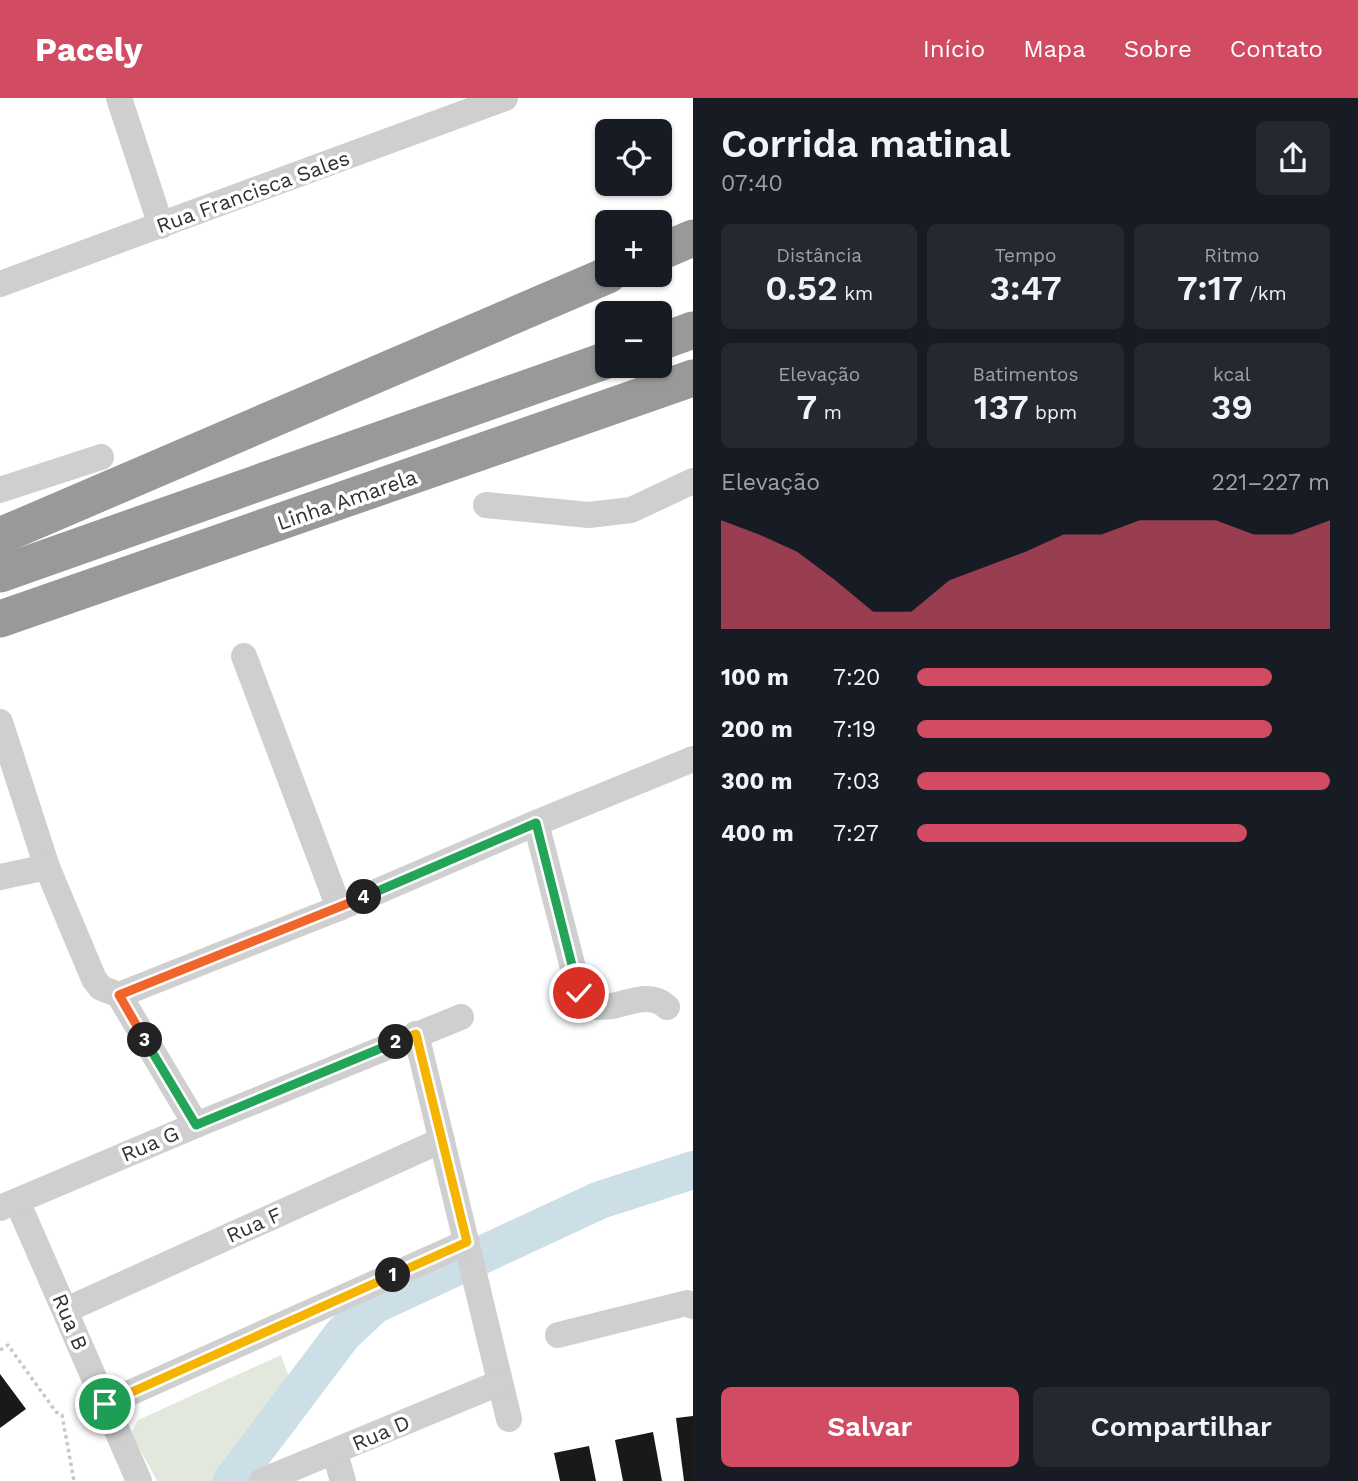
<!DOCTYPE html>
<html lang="pt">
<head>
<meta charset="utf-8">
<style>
  body { margin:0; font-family:"Work Sans",sans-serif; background:#242831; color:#f1f3f6; height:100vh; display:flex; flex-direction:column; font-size:26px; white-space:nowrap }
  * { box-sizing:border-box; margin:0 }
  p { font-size:23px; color:#9ea1a6 }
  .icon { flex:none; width:38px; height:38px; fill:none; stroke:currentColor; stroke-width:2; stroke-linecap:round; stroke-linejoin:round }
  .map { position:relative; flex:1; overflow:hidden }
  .panel { display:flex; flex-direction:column; background:#171b24; width:665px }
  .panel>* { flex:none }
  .controls { position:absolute; left:595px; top:21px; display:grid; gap:14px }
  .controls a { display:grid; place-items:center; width:77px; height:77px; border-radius:10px; background:#171b24; box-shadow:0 2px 5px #0004; font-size:35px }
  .pin { position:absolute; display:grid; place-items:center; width:60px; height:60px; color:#fff; margin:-30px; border:4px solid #fff; border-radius:50%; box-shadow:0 2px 7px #0007 }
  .km { position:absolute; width:35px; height:35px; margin:-18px; border-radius:50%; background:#222; color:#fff; font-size:19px; line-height:35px; text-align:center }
  .round { display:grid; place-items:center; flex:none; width:74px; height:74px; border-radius:10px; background:#242831 }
  .summary { display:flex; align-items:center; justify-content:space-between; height:119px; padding:0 28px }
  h1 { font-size:38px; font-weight:600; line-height:52px }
  .figures { display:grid; grid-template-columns:repeat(3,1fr); gap:10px; height:119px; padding:7px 28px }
  .figures div { display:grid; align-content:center; border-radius:10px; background:#242831; text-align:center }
  .figures b { font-size:35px; font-weight:600 }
  .figures small { font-size:19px; font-weight:400 }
  .figures p { font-size:19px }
  .chart { height:196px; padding:14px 28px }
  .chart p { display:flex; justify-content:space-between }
  .chart svg { width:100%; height:126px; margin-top:7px; fill:#d14c63; opacity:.7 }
  .primary-button { display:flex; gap:14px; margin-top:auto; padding:14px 28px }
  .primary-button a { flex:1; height:80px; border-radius:10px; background:#d14c63; color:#fff; font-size:28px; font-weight:600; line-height:80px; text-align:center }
  .primary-button a+a { background:#242831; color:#f1f3f6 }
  ul { padding:0 28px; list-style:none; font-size:23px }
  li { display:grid; grid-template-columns:112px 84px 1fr; align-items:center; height:52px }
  li i { height:18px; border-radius:9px; background:#d14c63 }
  header { display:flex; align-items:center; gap:42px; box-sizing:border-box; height:98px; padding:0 35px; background:#d14c63; color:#fff }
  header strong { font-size:33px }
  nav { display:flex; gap:38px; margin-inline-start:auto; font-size:24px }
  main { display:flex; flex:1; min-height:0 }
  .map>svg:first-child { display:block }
  .green { fill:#e3e8dc }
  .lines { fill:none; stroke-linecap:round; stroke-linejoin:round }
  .river { stroke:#ccdfe6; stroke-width:38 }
  .building { fill:#191919 }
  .path { stroke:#c9c9c9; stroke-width:3.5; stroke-dasharray:3.5 3.5; stroke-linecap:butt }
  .minor { stroke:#cfcfcf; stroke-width:26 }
  .highway { stroke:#999; stroke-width:37 }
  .split-1-casing { stroke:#fff; stroke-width:14 }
  .split-2-casing { stroke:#fff; stroke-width:14 }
  .split-3-casing { stroke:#fff; stroke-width:14 }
  .split-4-casing { stroke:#fff; stroke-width:14 }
  .split-5-casing { stroke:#fff; stroke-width:14 }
  .split-1 { stroke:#f5b400; stroke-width:9 }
  .split-2 { stroke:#f5b400; stroke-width:9 }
  .split-3 { stroke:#22a559; stroke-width:9 }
  .split-4 { stroke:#f0652b; stroke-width:9 }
  .split-5 { stroke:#22a559; stroke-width:9 }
  .labels { text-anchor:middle; stroke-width:7; stroke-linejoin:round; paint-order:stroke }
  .street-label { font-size:21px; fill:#323232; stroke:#fff }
</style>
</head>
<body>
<header>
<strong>Pacely</strong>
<nav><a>Início</a><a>Mapa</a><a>Sobre</a><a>Contato</a></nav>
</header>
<main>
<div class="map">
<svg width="693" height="1383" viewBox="0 0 693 1383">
  <rect width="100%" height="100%" fill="#fff"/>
  <polygon class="green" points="281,1257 300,1309 297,1330 252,1358 234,1383 157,1383 131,1335 138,1322"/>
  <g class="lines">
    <polyline class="river" points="232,1383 343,1236 374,1207 600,1102 693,1072"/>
  </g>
  <g class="building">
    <polygon points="0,1276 26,1311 0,1330"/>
    <polygon points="693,1318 693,1383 684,1383 676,1320"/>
    <polygon points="653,1334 662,1383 623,1383 615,1342"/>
    <polygon points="589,1348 596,1383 560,1383 554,1355"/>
  </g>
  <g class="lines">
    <polyline class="path" points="0,1252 8,1247 56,1314 62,1317 74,1383"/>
    <g class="minor">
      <polyline points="119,0 161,128"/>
      <polyline points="0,186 505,0"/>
      <polyline points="0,392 101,359"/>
      <polyline points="486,407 589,417 631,412 693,383"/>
      <polyline points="244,558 339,810"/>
      <polyline points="0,624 47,769 94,881 101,890 119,897 196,1027"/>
      <path d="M 536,725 L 583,909 C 593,909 603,909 612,908 C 631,904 651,894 667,909"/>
      <polyline points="0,779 47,769"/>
      <polyline points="119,897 339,810 536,725 693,661"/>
      <polyline points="416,936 509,1321"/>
      <polyline points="17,1103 139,1383"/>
      <polyline points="0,1110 196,1027 461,919"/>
      <polyline points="66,1212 442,1042"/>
      <polyline points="558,1237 687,1205 693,1208"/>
      <polyline points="105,1306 467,1144"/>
      <polyline points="335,1355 343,1383"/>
      <polyline points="262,1383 499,1285"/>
    </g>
    <g class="highway">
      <polyline points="660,154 693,140"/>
      <polyline points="660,244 693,232"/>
      <polyline points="0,438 608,177"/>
      <polyline points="0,476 607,262"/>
      <polyline points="0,521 693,280"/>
    </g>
  </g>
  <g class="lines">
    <g class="split-1-casing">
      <polyline id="split-1" points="105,1306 393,1177"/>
    </g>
    <g class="split-2-casing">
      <polyline id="split-2" points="393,1177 467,1144 416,936 396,944"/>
    </g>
    <g class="split-3-casing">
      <polyline id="split-3" points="145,942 196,1027 396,944"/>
    </g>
    <g class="split-4-casing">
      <polyline id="split-4" points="145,942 119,897 364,799"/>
    </g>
    <g class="split-5-casing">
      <polyline id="split-5" points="364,799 536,725 579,895"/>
    </g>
    <use href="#split-1" class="split-1"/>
    <use href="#split-2" class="split-2"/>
    <use href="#split-3" class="split-3"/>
    <use href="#split-4" class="split-4"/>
    <use href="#split-5" class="split-5"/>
  </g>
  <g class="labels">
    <g class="street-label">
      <text transform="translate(253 94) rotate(-20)" y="7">Rua Francisca Sales</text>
      <text transform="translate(347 402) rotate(-19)" y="7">Linha Amarela</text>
      <text transform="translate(150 1046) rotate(-23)" y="7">Rua G</text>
      <text transform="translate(254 1127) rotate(-24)" y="7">Rua F</text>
      <text transform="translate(70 1224) rotate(67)" y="7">Rua B</text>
      <text transform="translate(381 1335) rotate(-23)" y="7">Rua D</text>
    </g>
  </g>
</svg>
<div class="controls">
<a><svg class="icon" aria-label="locate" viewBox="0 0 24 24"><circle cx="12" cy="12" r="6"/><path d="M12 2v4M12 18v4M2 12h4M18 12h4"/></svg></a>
<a>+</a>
<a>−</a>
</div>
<div class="pin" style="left:105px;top:1306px;background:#1e9e55"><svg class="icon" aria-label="arrive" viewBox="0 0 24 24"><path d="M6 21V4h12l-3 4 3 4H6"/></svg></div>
<div class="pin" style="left:579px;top:895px;background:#d93025"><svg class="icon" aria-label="check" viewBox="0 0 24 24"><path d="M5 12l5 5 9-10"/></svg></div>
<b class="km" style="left:393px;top:1177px">1</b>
<b class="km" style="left:396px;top:944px">2</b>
<b class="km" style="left:145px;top:942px">3</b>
<b class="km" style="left:364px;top:799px">4</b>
</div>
<section class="panel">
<div class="summary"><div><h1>Corrida matinal</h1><p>07:40</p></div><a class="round"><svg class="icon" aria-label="share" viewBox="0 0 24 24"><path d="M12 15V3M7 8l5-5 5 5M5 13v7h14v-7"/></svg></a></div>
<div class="figures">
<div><p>Distância</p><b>0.52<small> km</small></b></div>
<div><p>Tempo</p><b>3:47</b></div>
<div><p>Ritmo</p><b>7:17<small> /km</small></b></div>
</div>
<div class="figures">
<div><p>Elevação</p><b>7<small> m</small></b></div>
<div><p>Batimentos</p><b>137<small> bpm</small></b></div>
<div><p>kcal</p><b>39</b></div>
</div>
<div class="chart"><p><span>Elevação</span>221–227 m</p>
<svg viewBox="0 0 160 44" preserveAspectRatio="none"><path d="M0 44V6L10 11L20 17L30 27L40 38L50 38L60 27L70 22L80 17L90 11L100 11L110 6L120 6L130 6L140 11L150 11L160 6V44z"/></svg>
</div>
<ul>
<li><b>100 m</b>7:20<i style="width:86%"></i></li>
<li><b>200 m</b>7:19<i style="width:86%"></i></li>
<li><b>300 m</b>7:03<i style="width:100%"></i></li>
<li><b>400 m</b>7:27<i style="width:80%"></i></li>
</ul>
<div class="primary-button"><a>Salvar</a><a>Compartilhar</a></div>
</section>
</main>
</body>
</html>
